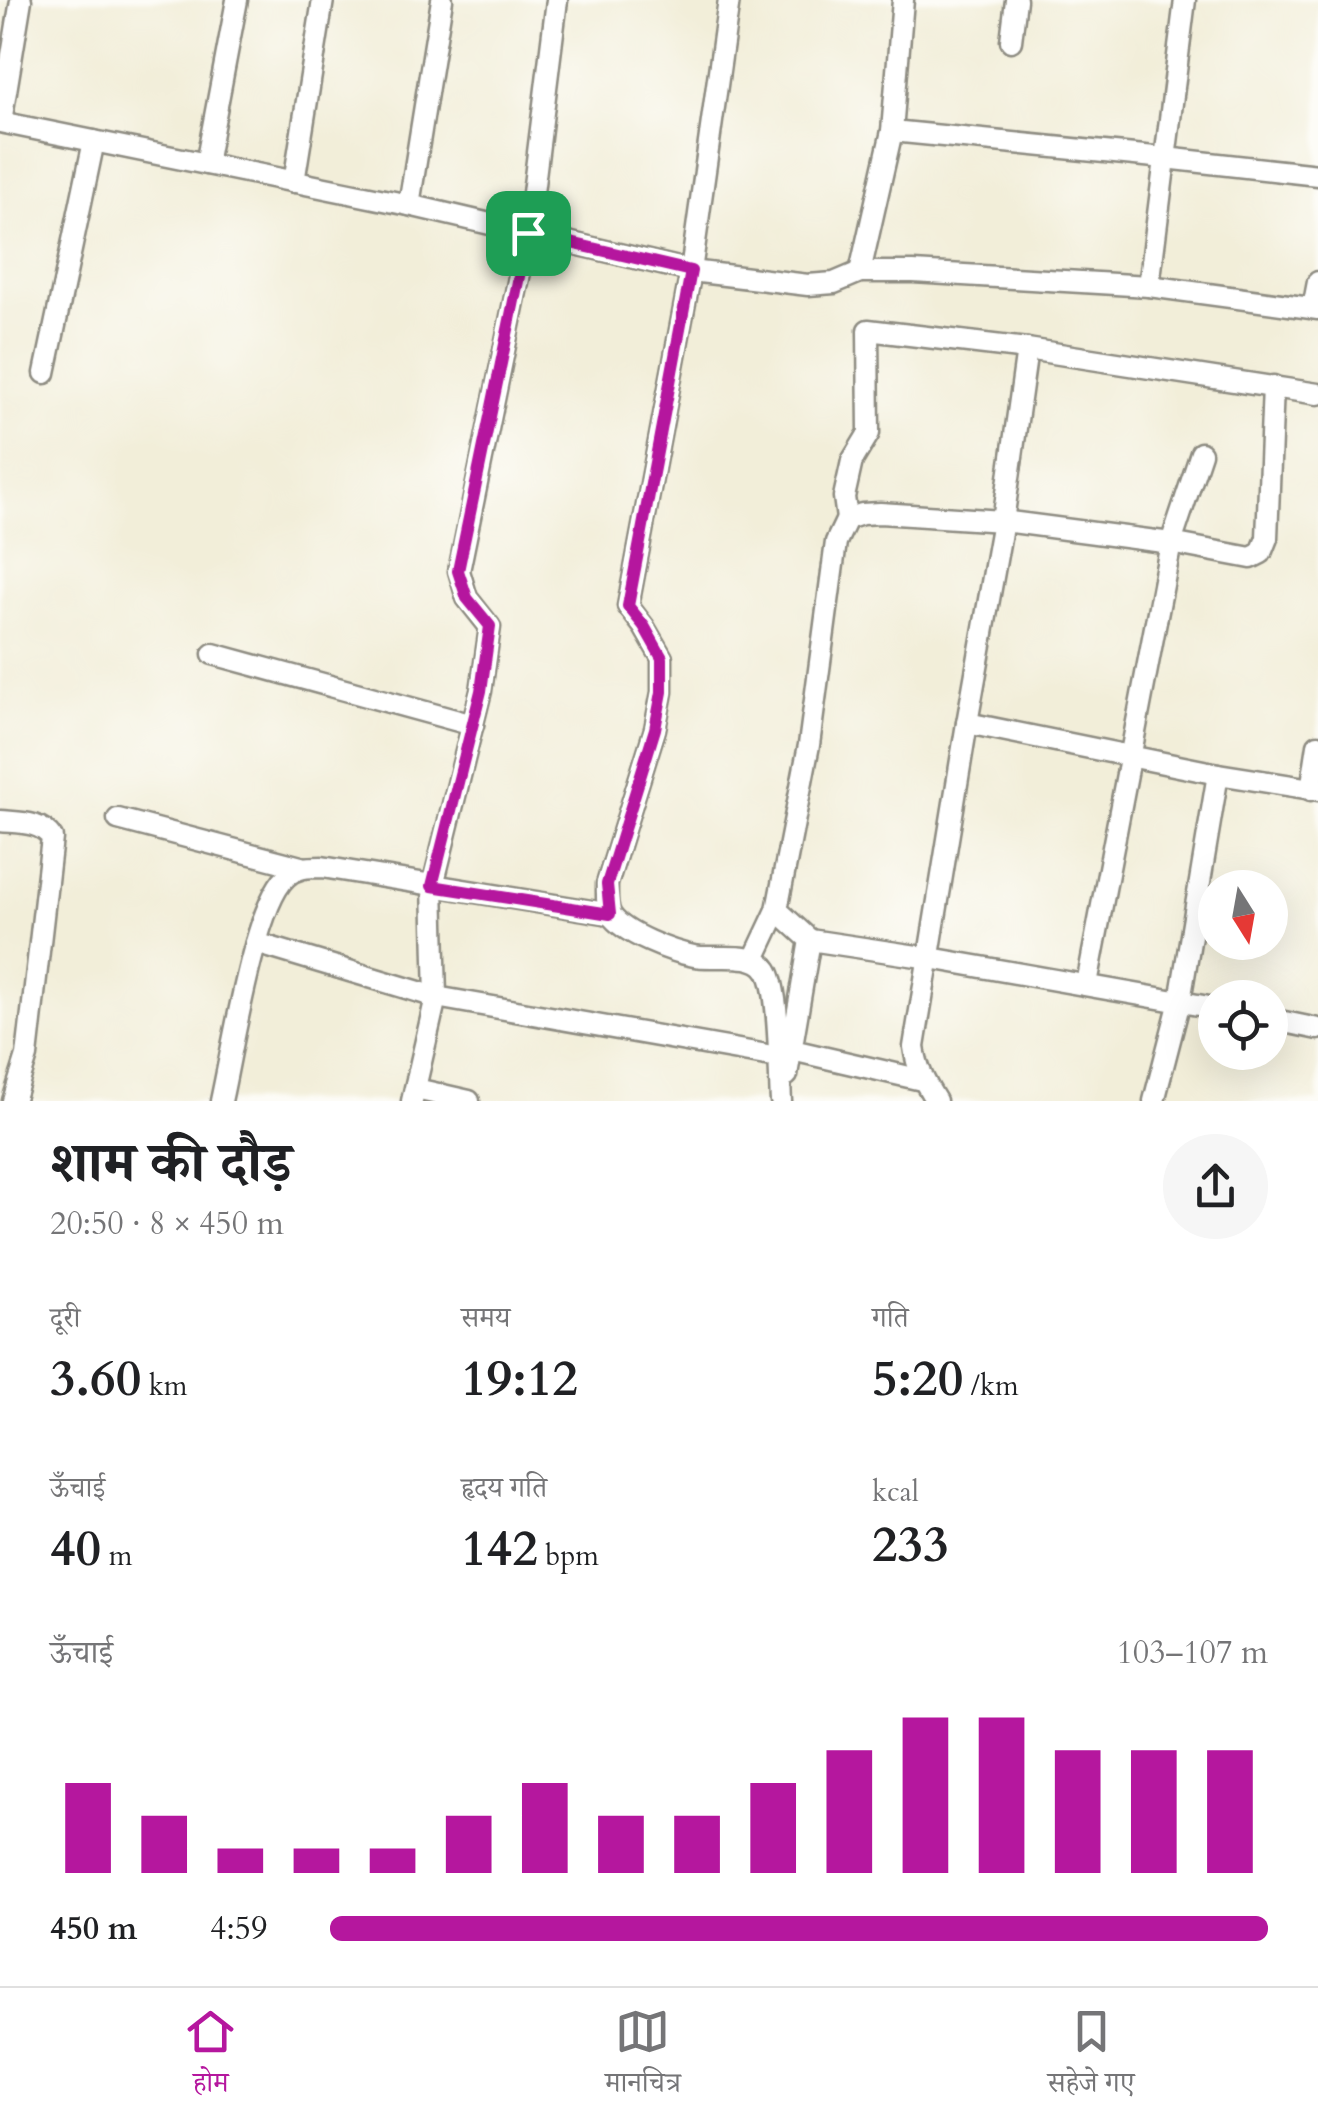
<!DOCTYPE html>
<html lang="hi">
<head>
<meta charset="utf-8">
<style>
  body { margin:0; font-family:Cardo,"Noto Serif Devanagari",serif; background:#f6f6f6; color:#202124; height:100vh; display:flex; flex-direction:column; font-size:38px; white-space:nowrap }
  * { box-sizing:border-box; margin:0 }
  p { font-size:32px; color:#757577 }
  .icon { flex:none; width:55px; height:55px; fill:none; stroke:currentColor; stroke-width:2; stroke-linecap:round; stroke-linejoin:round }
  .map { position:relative; height:1101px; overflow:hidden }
  .panel { display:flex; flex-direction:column; background:#fff; flex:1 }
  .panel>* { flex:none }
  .needle { width:65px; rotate:169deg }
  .controls { position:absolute; left:1198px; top:870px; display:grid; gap:20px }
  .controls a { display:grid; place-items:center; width:90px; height:90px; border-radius:50%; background:#fff; box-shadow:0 10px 40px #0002; font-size:50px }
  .pin { position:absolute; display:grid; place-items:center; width:85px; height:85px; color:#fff; margin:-42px; border-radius:20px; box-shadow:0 5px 15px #0006 }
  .round { display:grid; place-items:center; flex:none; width:105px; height:105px; border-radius:52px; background:#f6f6f6 }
  .summary { display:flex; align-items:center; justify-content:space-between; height:170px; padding:0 50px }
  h1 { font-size:55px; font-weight:700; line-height:75px }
  .metrics { display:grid; grid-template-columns:repeat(3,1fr); gap:15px; height:170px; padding:10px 50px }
  .metrics div { display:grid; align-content:center }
  .metrics b { font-size:50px; font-weight:700 }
  .metrics small { font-size:28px; font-weight:400 }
  .metrics p { font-size:28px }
  .chart { height:280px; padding:20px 50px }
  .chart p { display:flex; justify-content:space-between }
  .chart svg { width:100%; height:180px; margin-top:10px; stroke:#b5179e; stroke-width:6 }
  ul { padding:0 50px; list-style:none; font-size:32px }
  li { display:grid; grid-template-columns:160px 120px 1fr; align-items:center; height:75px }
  li i { height:25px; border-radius:12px; background:#b5179e }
  .tab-bar { display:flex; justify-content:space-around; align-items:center; height:140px; border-top:2px solid #e0e0e0; background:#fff; font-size:28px; color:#757577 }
  .tab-bar a { display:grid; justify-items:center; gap:5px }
  .tab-bar .current { color:#b5179e }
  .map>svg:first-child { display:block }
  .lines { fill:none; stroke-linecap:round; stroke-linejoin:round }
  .street-casing { stroke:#8e8c82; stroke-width:25 }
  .street { stroke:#fff; stroke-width:20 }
  .route-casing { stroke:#fff; stroke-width:20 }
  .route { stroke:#b5179e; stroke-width:12 }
</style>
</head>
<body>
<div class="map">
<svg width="1318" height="1101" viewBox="0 0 1318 1101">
  <rect width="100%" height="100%" fill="#fdfcf7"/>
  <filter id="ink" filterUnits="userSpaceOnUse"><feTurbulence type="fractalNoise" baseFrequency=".01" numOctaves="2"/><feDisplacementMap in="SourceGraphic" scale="20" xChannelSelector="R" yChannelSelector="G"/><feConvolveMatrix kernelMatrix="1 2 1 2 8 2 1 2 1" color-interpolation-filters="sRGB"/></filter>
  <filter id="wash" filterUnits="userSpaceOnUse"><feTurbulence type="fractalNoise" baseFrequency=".0048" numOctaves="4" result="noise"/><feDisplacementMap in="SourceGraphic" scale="40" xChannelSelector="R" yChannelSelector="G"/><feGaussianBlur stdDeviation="2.25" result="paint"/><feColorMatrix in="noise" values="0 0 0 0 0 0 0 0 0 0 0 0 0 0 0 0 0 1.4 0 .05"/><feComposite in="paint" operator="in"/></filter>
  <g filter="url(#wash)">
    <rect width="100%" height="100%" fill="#f2eed9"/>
  </g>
  <g filter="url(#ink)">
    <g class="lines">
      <g class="street-casing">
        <g id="street">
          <path d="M 729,0 L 691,271 L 628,606 L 644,627 L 662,658 L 662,692 L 655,729 L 607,884 C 607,894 606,907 611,915 C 624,934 672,952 694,956 C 714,960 755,950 767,970 C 780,990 779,1074 781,1101"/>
          <polyline points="1011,41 1016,0"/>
          <polyline points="0,122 409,205 691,271 808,285 834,283 860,272 913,272 1149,286 1318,309"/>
          <polyline points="1,122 21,0"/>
          <polyline points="892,131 1165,158 1318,175"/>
          <polyline points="206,164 237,0"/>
          <polyline points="294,182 323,0"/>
          <polyline points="409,205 442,0"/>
          <polyline points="860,272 892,131 903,0"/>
          <polyline points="1149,286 1185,0"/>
          <polyline points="1313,308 1318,282"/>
          <polyline points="45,373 94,141"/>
          <polyline points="847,519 844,497 852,461 869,433 868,330 1027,349 1318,394"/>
          <polyline points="213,654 473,725"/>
          <polyline points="967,723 1218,774 1318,790"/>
          <polyline points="1311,790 1318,745"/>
          <polyline points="118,819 301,867"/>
          <path d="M 0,821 C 19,823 41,821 52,838 L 27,1056 L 13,1101"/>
          <polyline points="810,940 930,958 1215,1008"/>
          <polyline points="256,943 436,997 778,1057"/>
          <polyline points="754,959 777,910"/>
          <polyline points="1087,984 1171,543 1201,453"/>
          <polyline points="1270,1019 1318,1029"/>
          <polyline points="792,1050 922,1080"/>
          <polyline points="787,1075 810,940 777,910 809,745 836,542 847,519 862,514 880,513 1003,521 1171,543 1251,558 1261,553 1267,538 1273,386"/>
          <polyline points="416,1089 469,1101"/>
          <path d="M 221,1101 C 232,1053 254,907 286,877 C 297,867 308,867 322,867 L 610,914"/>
          <polyline points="412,1101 436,997 433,885 481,691 490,627 467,598 459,571 528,233 557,0"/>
          <path d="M 936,1101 C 925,1083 917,1069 914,1047 L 967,723 L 1003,521 L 1027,349"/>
          <polyline points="1154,1101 1180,1001 1218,774"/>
        </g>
      </g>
      <use href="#street" class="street"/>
    </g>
  </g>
  <g class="lines" filter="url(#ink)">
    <g class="route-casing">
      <polygon id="route" points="528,233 691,271 628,606 644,626 662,658 662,692 655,729 607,884 610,914 432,886 481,691 490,626 467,598 458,571"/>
    </g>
    <use href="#route" class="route"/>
  </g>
</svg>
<div class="controls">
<a><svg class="needle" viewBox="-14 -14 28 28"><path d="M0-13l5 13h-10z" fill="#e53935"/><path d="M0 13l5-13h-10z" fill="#757577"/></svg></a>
<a><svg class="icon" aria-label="locate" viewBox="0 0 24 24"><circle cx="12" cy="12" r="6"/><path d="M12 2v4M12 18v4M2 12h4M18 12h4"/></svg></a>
</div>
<div class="pin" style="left:528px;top:233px;background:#1e9e55"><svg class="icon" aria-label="arrive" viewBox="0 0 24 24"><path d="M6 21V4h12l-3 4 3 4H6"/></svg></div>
</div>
<section class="panel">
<div class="summary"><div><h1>शाम की दौड़</h1><p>20:50 · 8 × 450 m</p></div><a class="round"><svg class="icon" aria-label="share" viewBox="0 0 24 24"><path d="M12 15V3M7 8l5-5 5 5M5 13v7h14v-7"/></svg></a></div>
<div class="metrics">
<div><p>दूरी</p><b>3.60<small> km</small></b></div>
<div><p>समय</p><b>19:12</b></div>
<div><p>गति</p><b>5:20<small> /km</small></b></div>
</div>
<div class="metrics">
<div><p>ऊँचाई</p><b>40<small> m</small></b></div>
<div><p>हृदय गति</p><b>142<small> bpm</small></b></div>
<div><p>kcal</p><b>233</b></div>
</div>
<div class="chart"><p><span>ऊँचाई</span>103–107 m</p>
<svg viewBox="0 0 160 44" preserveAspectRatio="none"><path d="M5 44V22M15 44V30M25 44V38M35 44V38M45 44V38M55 44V30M65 44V22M75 44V30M85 44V30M95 44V22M105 44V14M115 44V6M125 44V6M135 44V14M145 44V14M155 44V14"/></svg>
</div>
<ul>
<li><b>450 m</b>4:59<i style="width:100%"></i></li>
</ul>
</section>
<nav class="tab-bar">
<a class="current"><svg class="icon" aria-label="home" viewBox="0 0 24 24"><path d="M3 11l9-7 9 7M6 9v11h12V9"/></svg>होम</a>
<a><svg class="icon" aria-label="map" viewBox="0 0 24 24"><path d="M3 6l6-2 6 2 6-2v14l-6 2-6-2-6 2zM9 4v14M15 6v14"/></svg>मानचित्र</a>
<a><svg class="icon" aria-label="saved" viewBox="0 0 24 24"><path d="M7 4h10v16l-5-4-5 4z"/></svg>सहेजे गए</a>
</nav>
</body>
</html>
